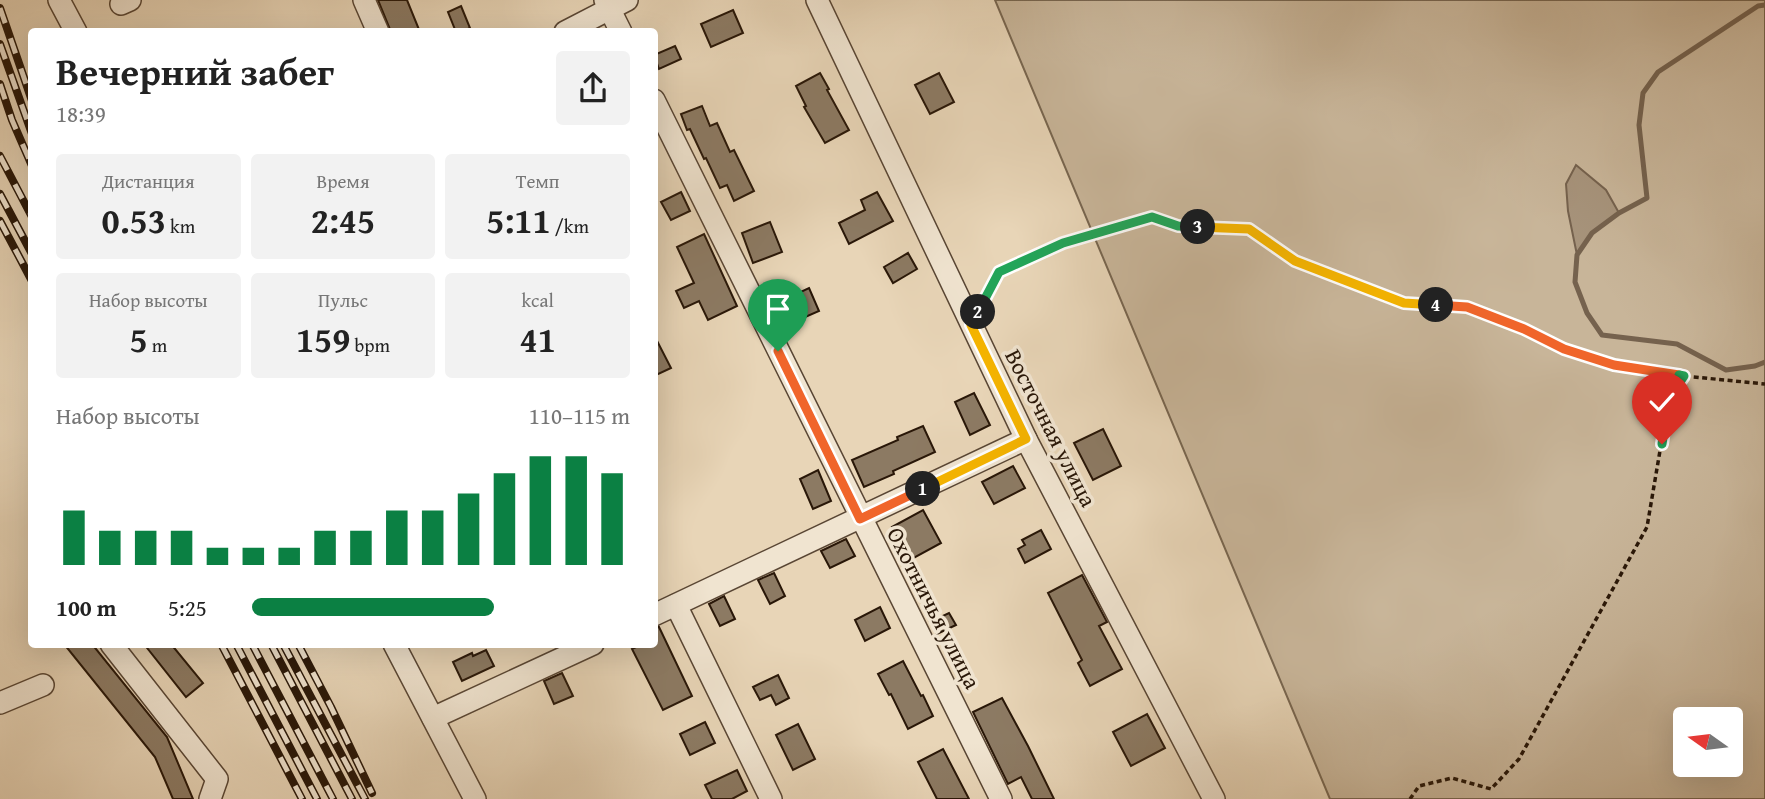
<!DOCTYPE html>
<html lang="ru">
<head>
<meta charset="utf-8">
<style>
  body { margin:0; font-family:"Gentium Book Plus",serif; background:#f2f2f2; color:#222; height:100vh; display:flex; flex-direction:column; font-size:26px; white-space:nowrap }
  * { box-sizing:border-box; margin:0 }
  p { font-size:23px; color:#767676 }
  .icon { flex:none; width:38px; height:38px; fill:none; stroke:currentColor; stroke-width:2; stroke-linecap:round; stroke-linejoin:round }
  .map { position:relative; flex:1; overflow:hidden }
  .sheet { position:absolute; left:28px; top:28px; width:630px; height:620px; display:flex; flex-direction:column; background:#fff; border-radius:7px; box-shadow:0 7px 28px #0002 }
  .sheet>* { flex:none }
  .needle { width:46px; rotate:284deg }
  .tools { position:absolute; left:1673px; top:707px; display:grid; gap:14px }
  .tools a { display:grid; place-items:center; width:70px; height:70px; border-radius:7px; background:#fff; box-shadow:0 7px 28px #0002; font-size:35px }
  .pin { position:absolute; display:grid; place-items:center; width:60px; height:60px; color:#fff; margin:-72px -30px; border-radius:50% 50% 50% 0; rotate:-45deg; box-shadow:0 0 7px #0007 }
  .pin .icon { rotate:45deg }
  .km { position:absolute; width:35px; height:35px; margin:-18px; border-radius:50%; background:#222; color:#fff; font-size:19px; line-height:35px; text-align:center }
  .round { display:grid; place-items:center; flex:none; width:74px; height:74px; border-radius:7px; background:#f2f2f2 }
  .head { display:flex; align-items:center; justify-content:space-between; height:119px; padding:0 28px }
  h1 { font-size:38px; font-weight:600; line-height:52px }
  .figures { display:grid; grid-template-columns:repeat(3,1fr); gap:10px; height:119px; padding:7px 28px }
  .figures div { display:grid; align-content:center; border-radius:7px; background:#f2f2f2; text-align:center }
  .figures b { font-size:35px; font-weight:600 }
  .figures small { font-size:19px; font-weight:400 }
  .figures p { font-size:19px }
  .chart { height:196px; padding:14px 28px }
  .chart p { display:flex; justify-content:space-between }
  .chart svg { width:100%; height:126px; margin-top:7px; stroke:#0b8043; stroke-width:6 }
  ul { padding:0 28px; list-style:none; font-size:23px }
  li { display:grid; grid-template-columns:112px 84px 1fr; align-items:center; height:52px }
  li i { height:18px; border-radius:9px; background:#0b8043 }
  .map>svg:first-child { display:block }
  .green { fill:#c8b599; stroke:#786650; stroke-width:2; fill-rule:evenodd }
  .water { fill:#a7947c; stroke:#75624e; stroke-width:2 }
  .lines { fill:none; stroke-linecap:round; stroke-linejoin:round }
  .stream { stroke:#75624e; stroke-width:5 }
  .building { fill:#8c7a63; stroke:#291708; stroke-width:2 }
  .minor-casing { stroke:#594634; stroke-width:24 }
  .path { stroke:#291708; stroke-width:3.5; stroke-dasharray:5 3.5; stroke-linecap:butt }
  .minor { stroke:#f0e4d0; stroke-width:21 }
  .rail-casing { stroke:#291708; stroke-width:8 }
  .rail { stroke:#f0e4d0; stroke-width:5; stroke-dasharray:16; stroke-linecap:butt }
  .split-1-casing { stroke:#fff; stroke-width:14 }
  .split-2-casing { stroke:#fff; stroke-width:14 }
  .split-3-casing { stroke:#fff; stroke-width:14 }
  .split-4-casing { stroke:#fff; stroke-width:14 }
  .split-5-casing { stroke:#fff; stroke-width:14 }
  .split-6-casing { stroke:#fff; stroke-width:14 }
  .split-1 { stroke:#f0652b; stroke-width:9 }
  .split-2 { stroke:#f5b400; stroke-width:9 }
  .split-3 { stroke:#22a559; stroke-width:9 }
  .split-4 { stroke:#f5b400; stroke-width:9 }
  .split-5 { stroke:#f0652b; stroke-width:9 }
  .split-6 { stroke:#22a559; stroke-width:9 }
  .labels { text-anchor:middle; stroke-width:7; stroke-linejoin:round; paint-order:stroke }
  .street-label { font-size:23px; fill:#291708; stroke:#f0e4d0 }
</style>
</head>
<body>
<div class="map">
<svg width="1765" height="799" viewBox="0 0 1765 799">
  <rect width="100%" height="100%" fill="#e8d5b7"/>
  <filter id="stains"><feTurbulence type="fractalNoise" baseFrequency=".00286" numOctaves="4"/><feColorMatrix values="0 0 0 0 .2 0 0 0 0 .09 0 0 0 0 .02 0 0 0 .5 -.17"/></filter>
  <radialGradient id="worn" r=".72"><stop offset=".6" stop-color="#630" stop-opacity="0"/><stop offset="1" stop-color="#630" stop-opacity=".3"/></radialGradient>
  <path class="green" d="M 995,0 L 1765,0 L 1765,799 L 1330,799 ZM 1685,719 L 1731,719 L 1731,765 L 1685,765 Z"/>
  <polygon class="water" points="1576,165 1606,190 1619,213 1592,233 1577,255 1568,211 1566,184"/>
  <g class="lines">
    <polyline class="stream" points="1765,5 1758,6 1658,72 1643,93 1639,125 1647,198 1619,213 1592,233 1577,255 1575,282 1587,313 1602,335 1677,344 1726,370 1755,366 1765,362"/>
  </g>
  <g class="building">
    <polygon points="378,0 407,0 420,32 391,32"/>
    <polygon points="461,6 470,28 462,32 456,32 448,12"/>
    <polygon points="733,10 743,33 711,47 701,24"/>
    <polygon points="675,46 681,59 659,69 654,55"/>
    <polygon points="820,73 829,89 827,90 849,130 825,143 804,107 806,106 796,86"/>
    <polygon points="939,73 954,102 930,114 915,85"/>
    <polygon points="702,106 710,126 717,123 730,152 734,150 754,191 734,201 727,185 720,188 706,158 704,159 690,129 687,130 681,114"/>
    <polygon points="681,192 690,211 671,220 661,202"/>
    <polygon points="877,192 893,221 849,244 839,223 865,210 861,200"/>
    <polygon points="770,222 782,252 753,263 742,233"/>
    <polygon points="704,234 737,306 708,320 699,301 684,308 676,291 694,283 677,247"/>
    <polygon points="908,253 917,269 893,283 884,267"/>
    <polygon points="809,288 819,311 787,325 777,303"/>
    <polygon points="654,335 671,368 654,376"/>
    <polygon points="974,393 990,425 970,435 955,402"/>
    <polygon points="923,426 935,452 893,471 894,474 864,487 852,460 898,440 897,437"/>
    <polygon points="1103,429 1121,466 1093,480 1074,443"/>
    <polygon points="1013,466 1025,488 994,504 982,482"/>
    <polygon points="818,470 831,501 813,509 800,479"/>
    <polygon points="923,510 941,543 910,560 892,527"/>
    <polygon points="1041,530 1051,549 1025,563 1018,549 1025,545 1022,540"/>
    <polygon points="846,539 855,556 830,568 821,551"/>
    <polygon points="774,573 785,596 770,604 758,580"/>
    <polygon points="1082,575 1107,622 1099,626 1122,669 1090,686 1078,663 1082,660 1048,593"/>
    <polygon points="724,596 735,619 720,626 709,604"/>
    <polygon points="880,607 890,628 865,641 855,620"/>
    <polygon points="949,613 956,625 937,634 930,622"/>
    <polygon points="659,627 692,696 663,710 632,649 642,644 654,644 654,628"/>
    <polygon points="64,644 92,644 167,737 193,799 173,799 155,757"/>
    <polygon points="144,644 171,644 203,683 186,697"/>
    <polygon points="486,650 494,666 462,681 453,662 472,653 473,656"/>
    <polygon points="903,661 921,696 923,695 933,716 908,729 891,694 889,695 878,674"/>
    <polygon points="562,673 573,696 554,704 544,681"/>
    <polygon points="778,675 789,698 776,705 771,695 760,700 753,687"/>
    <polygon points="1002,698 1028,746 1054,799 1032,799 1021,777 1008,784 973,712"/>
    <polygon points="1147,714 1165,748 1131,766 1113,732"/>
    <polygon points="705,722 715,743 690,755 680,734"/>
    <polygon points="798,724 815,759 793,770 776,735"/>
    <polygon points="943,749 969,799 937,799 918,762"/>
    <polygon points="737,770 747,791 732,799 712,799 705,785"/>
  </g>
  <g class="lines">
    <g class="minor-casing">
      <g id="minor">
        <polyline points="59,0 76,32"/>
        <polyline points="364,0 378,32"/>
        <polyline points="605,0 621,32"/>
        <polyline points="817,0 1026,439 1214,799"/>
        <polyline points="121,4 130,0"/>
        <polyline points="565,32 627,0"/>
        <polyline points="654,100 1001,799"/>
        <polyline points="676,605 771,799"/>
        <polyline points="654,615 1026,439"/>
        <polyline points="111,644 217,779 210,799"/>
        <polyline points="394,644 475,799"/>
        <polyline points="0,703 43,685"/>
        <polyline points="433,718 593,644"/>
      </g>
    </g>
    <g class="path">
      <polyline points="981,305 999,272 1063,243 1152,217 1178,226 1249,230 1295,261 1404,303 1467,307 1524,329 1565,349 1614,365 1684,376 1765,384"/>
      <polyline points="1410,799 1419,786 1452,778 1491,789 1519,759 1647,527 1669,398 1684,376"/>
    </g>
    <use href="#minor" class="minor"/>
    <g class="rail-casing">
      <g id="rail">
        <polyline points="0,8 32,101"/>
        <polyline points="0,44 32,134"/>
        <polyline points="0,84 12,120 32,166"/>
        <polyline points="0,156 32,217"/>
        <polyline points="0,194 32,254"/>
        <polyline points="0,221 32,281"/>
        <polyline points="221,644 302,799"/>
        <polyline points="236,644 317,799"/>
        <polyline points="252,644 333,799"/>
        <polyline points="271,644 352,799"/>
        <polyline points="283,644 365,799"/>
        <polyline points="298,644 331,707 372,793"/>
      </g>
    </g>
    <use href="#rail" class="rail"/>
  </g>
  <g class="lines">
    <g class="split-1-casing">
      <polyline id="split-1" points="778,351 860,519 923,489"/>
    </g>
    <g class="split-2-casing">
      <polyline id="split-2" points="923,489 1026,439 971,325 978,312"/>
    </g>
    <g class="split-3-casing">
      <polyline id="split-3" points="978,312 999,272 1063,243 1152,217 1178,226 1198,227"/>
    </g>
    <g class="split-4-casing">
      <polyline id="split-4" points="1198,227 1249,229 1295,261 1404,303 1436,305"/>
    </g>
    <g class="split-5-casing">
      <polyline id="split-5" points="1436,305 1467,307 1524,329 1564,349 1614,365 1679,375"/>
    </g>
    <g class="split-6-casing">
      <polyline id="split-6" points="1662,444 1669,398 1684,376 1679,375"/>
    </g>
    <use href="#split-1" class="split-1"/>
    <use href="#split-2" class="split-2"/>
    <use href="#split-3" class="split-3"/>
    <use href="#split-4" class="split-4"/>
    <use href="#split-5" class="split-5"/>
    <use href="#split-6" class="split-6"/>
  </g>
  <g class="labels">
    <g class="street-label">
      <text transform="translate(1051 428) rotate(63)" y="8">Восточная улица</text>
      <text transform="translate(934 608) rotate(63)" y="8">Охотничья улица</text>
    </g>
  </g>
  <rect width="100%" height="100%" filter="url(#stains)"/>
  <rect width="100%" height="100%" fill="url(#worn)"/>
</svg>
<div class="tools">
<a><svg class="needle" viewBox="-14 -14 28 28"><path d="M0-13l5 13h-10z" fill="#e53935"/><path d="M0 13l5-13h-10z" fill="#767676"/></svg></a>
</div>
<div class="pin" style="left:778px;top:351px;background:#1e9e55"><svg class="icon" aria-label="arrive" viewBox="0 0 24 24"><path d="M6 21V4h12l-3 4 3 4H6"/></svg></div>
<div class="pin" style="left:1662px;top:444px;background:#d93025"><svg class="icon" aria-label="check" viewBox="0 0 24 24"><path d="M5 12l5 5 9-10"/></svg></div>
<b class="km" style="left:923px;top:489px">1</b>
<b class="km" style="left:978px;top:312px">2</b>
<b class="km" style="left:1198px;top:227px">3</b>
<b class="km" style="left:1436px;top:305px">4</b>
<section class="sheet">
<div class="head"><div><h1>Вечерний забег</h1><p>18:39</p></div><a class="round"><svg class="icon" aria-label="share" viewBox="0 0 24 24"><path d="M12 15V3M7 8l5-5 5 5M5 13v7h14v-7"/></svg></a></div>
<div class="figures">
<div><p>Дистанция</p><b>0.53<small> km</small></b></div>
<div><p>Время</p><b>2:45</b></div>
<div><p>Темп</p><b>5:11<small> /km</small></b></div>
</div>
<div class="figures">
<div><p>Набор высоты</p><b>5<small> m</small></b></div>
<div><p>Пульс</p><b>159<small> bpm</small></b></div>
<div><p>kcal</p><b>41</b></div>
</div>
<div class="chart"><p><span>Набор высоты</span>110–115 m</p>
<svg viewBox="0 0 160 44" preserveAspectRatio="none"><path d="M5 44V25M15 44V32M25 44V32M35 44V32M45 44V38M55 44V38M65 44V38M75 44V32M85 44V32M95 44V25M105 44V25M115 44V19M125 44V12M135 44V6M145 44V6M155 44V12"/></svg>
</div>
<ul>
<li><b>100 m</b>5:25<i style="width:64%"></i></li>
</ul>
</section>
</div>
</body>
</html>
